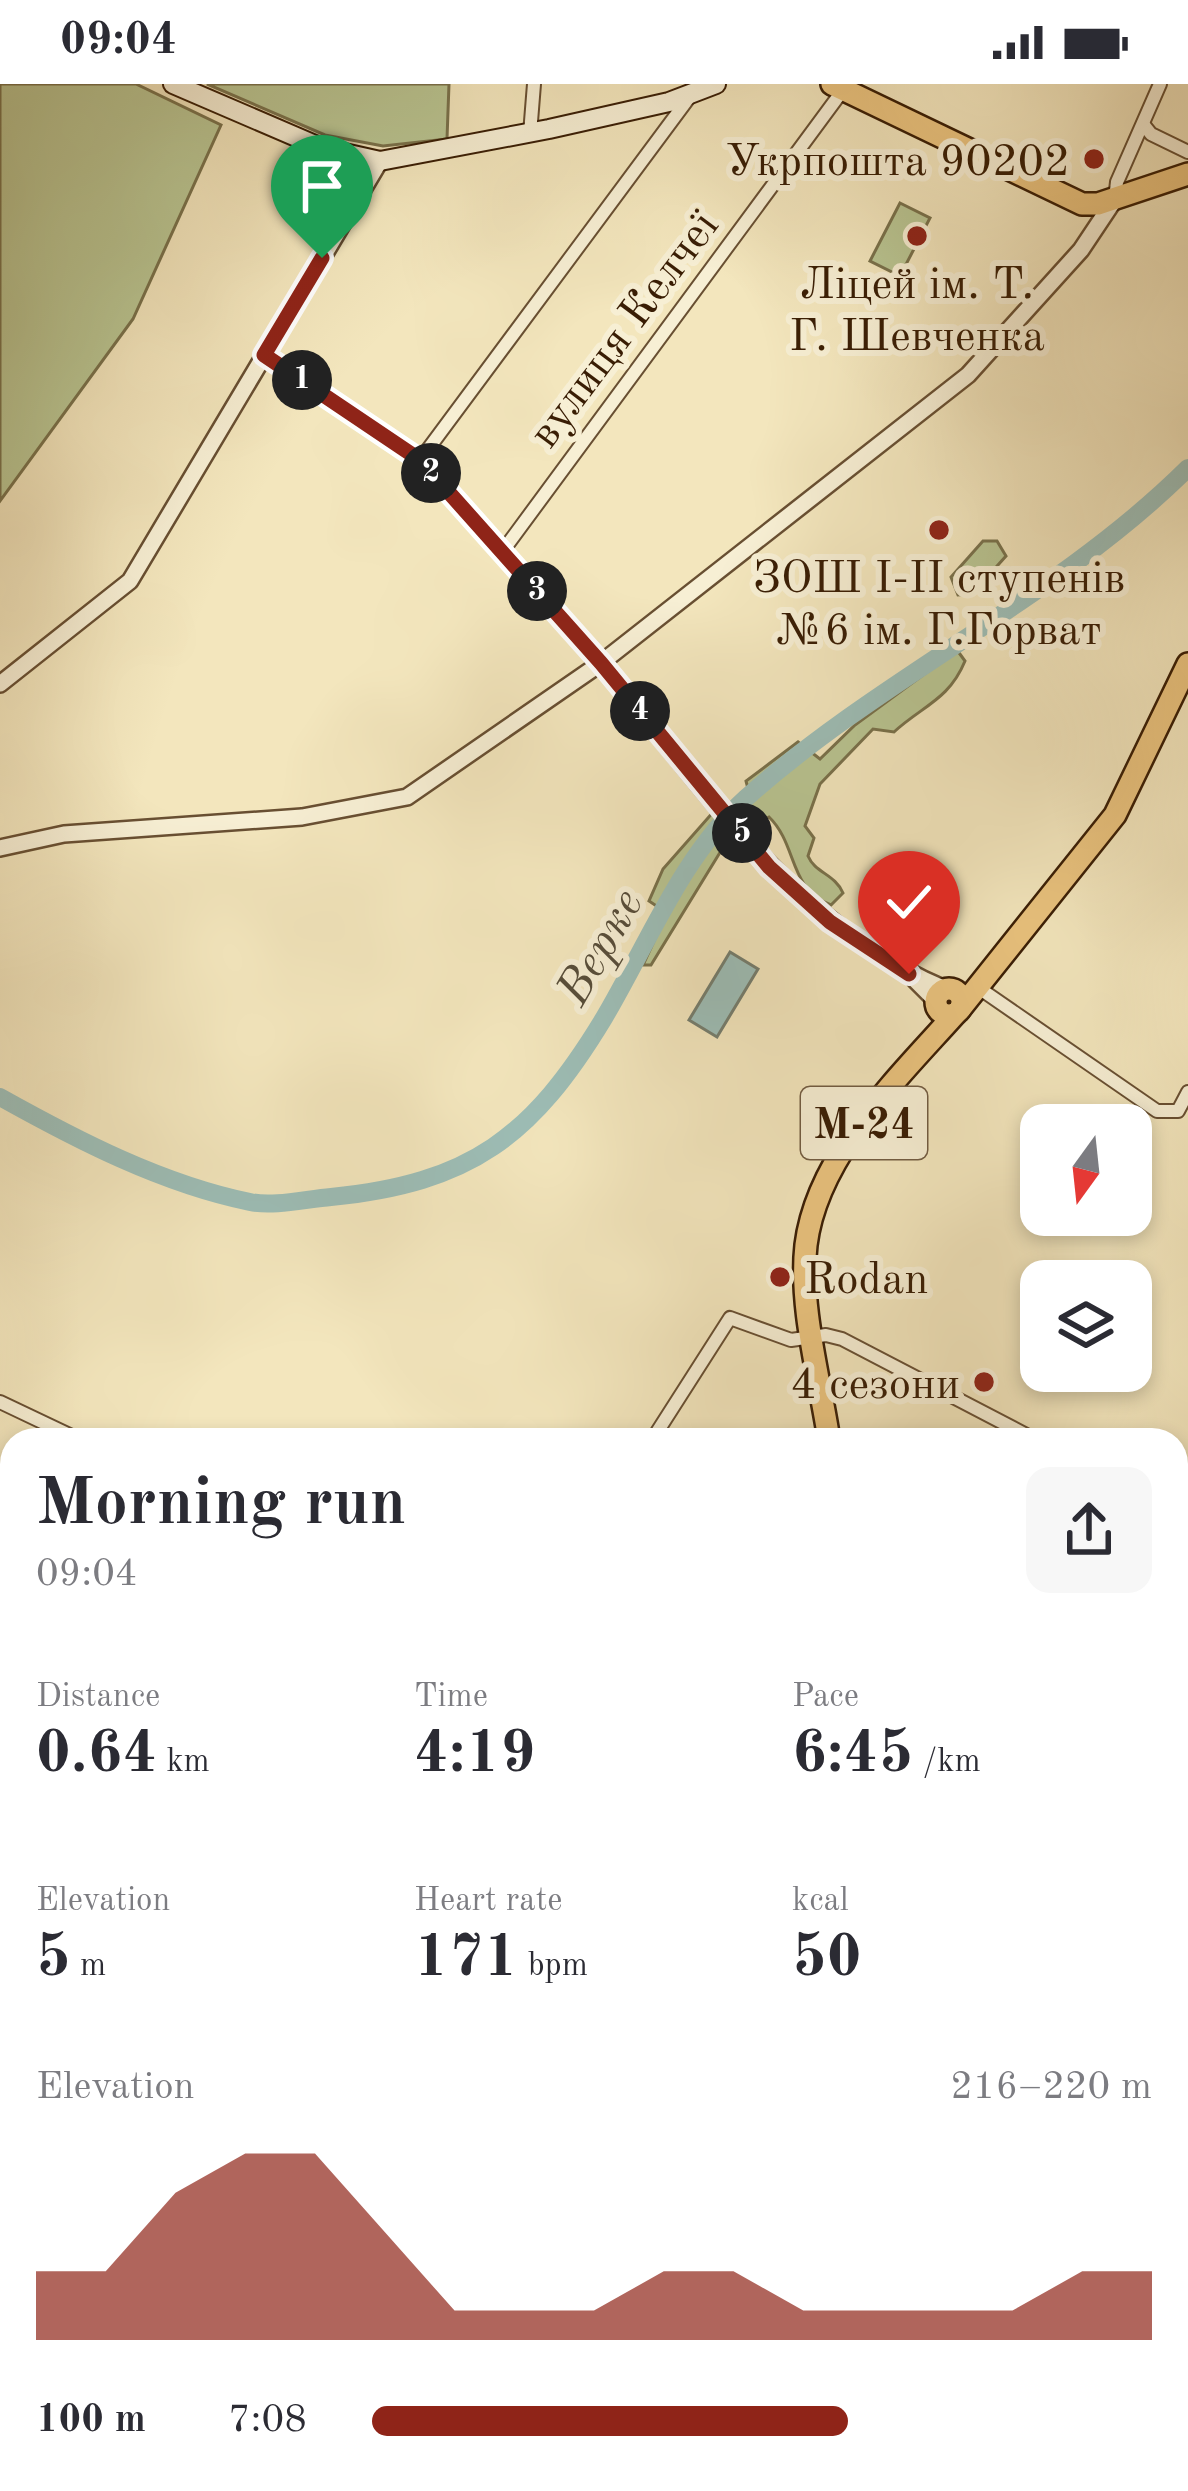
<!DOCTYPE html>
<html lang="en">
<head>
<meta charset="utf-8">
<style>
  body { margin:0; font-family:"Old Standard TT",serif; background:#f7f7f7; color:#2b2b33; height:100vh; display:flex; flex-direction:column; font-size:45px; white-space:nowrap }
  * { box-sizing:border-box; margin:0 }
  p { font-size:39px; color:#7c7c81 }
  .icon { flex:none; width:66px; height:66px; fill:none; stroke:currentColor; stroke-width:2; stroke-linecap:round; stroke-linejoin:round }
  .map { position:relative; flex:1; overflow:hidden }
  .details { position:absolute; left:0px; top:1344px; width:1188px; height:1065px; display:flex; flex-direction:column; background:#fff; border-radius:36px 36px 0 0; box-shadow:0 6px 18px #0003 }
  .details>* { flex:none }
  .needle { width:78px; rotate:195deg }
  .controls { position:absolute; left:1020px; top:1020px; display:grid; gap:24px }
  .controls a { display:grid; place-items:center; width:132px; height:132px; border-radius:24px; background:#fff; box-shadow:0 6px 18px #0003; font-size:60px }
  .pin { position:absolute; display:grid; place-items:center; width:102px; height:102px; color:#fff; margin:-123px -51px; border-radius:50% 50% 50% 0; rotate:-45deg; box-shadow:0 0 12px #0007 }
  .pin .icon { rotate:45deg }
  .km { position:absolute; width:60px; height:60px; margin:-30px; border-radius:50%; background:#222; color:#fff; font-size:33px; line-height:60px; text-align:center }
  .round { display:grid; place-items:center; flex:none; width:126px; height:126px; border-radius:24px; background:#f7f7f7 }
  .head { display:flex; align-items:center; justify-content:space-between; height:204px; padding:0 36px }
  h1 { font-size:66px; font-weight:800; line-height:90px }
  .metrics { display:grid; grid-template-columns:repeat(3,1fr); gap:18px; height:204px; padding:12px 36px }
  .metrics div { display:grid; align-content:center }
  .metrics b { font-size:60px; font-weight:800 }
  .metrics small { font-size:33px; font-weight:400 }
  .metrics p { font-size:33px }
  .chart { height:336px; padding:24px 36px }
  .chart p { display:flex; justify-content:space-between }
  .chart svg { width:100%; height:216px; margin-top:12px; fill:#8f2418; opacity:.7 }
  ul { padding:0 36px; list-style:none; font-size:39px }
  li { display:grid; grid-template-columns:192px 144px 1fr; align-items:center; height:90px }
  li i { height:30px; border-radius:15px; background:#8f2418 }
  .status { display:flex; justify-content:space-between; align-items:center; height:84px; padding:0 60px; background:#fff; direction:ltr }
  .status svg { height:33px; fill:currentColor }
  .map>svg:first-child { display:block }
  .green { fill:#b9c592; stroke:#79714b; stroke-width:3 }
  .water { fill:#9dbeb7; stroke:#757e6f; stroke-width:3 }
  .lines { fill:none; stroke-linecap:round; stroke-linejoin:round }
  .river { stroke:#9dbeb7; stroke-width:18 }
  .minor-casing { stroke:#684f32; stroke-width:16 }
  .tertiary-casing { stroke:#684f32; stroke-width:20 }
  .secondary-casing { stroke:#391d04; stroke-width:22 }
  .trunk-casing { stroke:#391d04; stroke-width:26 }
  .minor { stroke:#f7efd4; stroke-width:12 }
  .tertiary { stroke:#f7efd4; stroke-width:15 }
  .secondary { stroke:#f7efd4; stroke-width:18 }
  .trunk { stroke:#eac37e; stroke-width:21 }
  .route-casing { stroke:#fff; stroke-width:24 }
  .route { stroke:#8f2418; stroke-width:15 }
  .poi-dot { fill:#8f2418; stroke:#f7efd4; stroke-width:4.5 }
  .labels { text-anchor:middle; stroke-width:12; stroke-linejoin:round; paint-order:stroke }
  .shield { fill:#f7efd4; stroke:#725c42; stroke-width:3 }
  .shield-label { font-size:42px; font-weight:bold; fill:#391d04 }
  .poi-label { font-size:45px; fill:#391d04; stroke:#f7efd4; text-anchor:end }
  .street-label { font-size:45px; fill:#391d04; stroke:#f7efd4 }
  .water-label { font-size:48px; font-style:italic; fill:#574d3a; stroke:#f7efd4 }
</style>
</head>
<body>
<div class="status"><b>09:04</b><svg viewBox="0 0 49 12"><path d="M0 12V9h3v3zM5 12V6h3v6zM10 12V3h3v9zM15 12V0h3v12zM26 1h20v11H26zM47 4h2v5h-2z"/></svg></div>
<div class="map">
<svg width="1188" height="2407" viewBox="0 0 1188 2407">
  <rect width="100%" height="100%" fill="#f3e6bd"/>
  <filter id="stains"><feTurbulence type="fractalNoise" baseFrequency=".00167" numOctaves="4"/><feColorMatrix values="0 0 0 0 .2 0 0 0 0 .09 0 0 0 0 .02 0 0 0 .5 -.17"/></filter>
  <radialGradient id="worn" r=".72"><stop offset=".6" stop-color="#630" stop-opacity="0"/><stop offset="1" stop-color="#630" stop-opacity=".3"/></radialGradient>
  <g class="green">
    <polygon points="0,0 136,0 221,41 133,235 0,417"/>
    <polygon points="207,0 449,0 447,55 383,62 325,51"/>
    <polygon points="900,119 930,134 900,192 870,177"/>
    <polygon points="983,457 997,457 1006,472 972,510 958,511 951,493"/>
    <path d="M 957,566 L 965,577 C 949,616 922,622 894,648 L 873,645 L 820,700 L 805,742 L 814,754 L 808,772 C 815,789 835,790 843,809 L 831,821 C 788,805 798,761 769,733 L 754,741 L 744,729 L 751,716 L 746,697 L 798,658 L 820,675 L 855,641 Z"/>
    <polygon points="715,726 728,741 727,757 651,881 643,881 667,829 649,817 663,785"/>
  </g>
  <polygon class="water" points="730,868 758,885 717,953 689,936"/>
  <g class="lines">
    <path class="river" d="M 0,1013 C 77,1056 162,1100 250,1118 C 274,1123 306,1115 331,1113 C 471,1099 532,1053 604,934 C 648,860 681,773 746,714 C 884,591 1057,514 1188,384"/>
    <g class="minor-casing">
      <g id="minor">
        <polyline points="1143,40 1151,50 1188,68"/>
        <polyline points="530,50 534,0"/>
        <polyline points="1115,115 1117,98 1160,0"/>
        <polyline points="264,271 420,376 601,579"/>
        <polyline points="420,376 691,11"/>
        <polyline points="502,468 843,6"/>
        <polyline points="976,902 1157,1027 1178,1027 1188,1008"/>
        <polyline points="0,1318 80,1356"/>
        <polyline points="652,1356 730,1234 791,1256 826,1251 842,1255 1036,1356"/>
        <polyline points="1176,1416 1188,1421"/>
        <polyline points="0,1543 12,1551"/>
        <polyline points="0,1802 12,1776"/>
        <polyline points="1176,1979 1176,2296"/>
        <polyline points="0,1989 12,1994"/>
        <polyline points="0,2165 12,2170"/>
        <polyline points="737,2397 759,2407"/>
        <polyline points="123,2407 126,2397"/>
        <polyline points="1175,2407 1175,2397"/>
      </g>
    </g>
    <g class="tertiary-casing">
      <g id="tertiary">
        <path d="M 601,579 C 702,702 794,841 945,905"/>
        <polyline points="0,600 130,497 380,77"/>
        <polyline points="0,764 64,750 302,733 407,713 601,579 968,291 1081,166 1115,115"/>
        <polyline points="915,896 935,916"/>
        <polyline points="1176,1822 1188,1822"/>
      </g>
    </g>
    <g class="secondary-casing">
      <polyline id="secondary" points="173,0 322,64 380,77 549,45 669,18 716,0"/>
    </g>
    <g class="trunk-casing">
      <g id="trunk">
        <polyline points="832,0 1082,120 1098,120 1188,90"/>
        <circle cx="949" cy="918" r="13"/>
        <polyline points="960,925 1115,731 1188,580"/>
        <path d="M 829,1356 C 820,1295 799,1223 806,1161 C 817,1071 899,993 956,929"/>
        <polyline points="973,2397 974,2407"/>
      </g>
    </g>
    <use href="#minor" class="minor"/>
    <use href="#tertiary" class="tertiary"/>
    <use href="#secondary" class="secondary"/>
    <use href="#trunk" class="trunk"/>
  </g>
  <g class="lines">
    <g class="route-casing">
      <polyline id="route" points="322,174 264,271 420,376 601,579 769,783 830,838 909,890"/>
    </g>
    <use href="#route" class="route"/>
  </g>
  <g class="poi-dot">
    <circle cx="1094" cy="75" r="12"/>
    <circle cx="917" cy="152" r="12"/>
    <circle cx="939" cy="446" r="12"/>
    <circle cx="780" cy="1193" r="12"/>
    <circle cx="984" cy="1298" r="12"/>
  </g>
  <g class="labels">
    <rect class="shield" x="801" y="1003" width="126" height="72" rx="9"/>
    <g class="shield-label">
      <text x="864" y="1054">М-24</text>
    </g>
    <g class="poi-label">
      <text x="1070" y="91">Укрпошта 90202</text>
      <text x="917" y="214" text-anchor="middle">Ліцей ім. Т.<tspan x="917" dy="52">Г. Шевченка</tspan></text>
      <text x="939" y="508" text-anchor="middle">ЗОШ І-ІІ ступенів<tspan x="939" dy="52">№6 ім. Г.Горват</tspan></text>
      <text x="804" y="1209" text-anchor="start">Rodan</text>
      <text x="960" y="1314">4 сезони</text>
    </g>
    <g class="street-label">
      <text transform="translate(622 244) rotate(-53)" y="16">вулиця Келчеї</text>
    </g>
    <g class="water-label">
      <text transform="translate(598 862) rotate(-60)" y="17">Верке</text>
    </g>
  </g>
  <rect width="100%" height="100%" filter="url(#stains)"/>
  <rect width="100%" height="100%" fill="url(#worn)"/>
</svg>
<div class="controls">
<a><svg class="needle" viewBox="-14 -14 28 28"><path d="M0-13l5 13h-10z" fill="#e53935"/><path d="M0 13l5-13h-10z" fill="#7c7c81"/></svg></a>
<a><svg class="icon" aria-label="layers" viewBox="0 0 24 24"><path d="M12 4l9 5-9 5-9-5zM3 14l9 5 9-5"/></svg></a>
</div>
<div class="pin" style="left:322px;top:174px;background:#1e9e55"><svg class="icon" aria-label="arrive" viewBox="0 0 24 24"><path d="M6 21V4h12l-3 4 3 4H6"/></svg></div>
<div class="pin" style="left:909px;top:890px;background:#d93025"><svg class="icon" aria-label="check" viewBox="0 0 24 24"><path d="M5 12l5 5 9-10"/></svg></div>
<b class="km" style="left:302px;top:296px">1</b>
<b class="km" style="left:431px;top:389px">2</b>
<b class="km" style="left:537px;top:507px">3</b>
<b class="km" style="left:640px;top:627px">4</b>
<b class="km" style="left:742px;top:749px">5</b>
<section class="details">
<div class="head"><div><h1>Morning run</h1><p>09:04</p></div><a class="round"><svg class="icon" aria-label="share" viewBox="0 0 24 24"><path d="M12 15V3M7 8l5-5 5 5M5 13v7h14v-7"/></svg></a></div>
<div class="metrics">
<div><p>Distance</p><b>0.64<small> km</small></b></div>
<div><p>Time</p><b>4:19</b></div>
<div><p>Pace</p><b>6:45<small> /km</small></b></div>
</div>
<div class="metrics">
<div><p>Elevation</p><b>5<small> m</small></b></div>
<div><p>Heart rate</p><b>171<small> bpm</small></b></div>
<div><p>kcal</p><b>50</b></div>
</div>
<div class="chart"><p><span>Elevation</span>216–220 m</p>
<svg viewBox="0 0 160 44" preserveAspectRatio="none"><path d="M0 44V30L10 30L20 14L30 6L40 6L50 22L60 38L70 38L80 38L90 30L100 30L110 38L120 38L130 38L140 38L150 30L160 30V44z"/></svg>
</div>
<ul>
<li><b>100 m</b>7:08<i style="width:61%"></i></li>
</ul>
</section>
</div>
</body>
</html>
